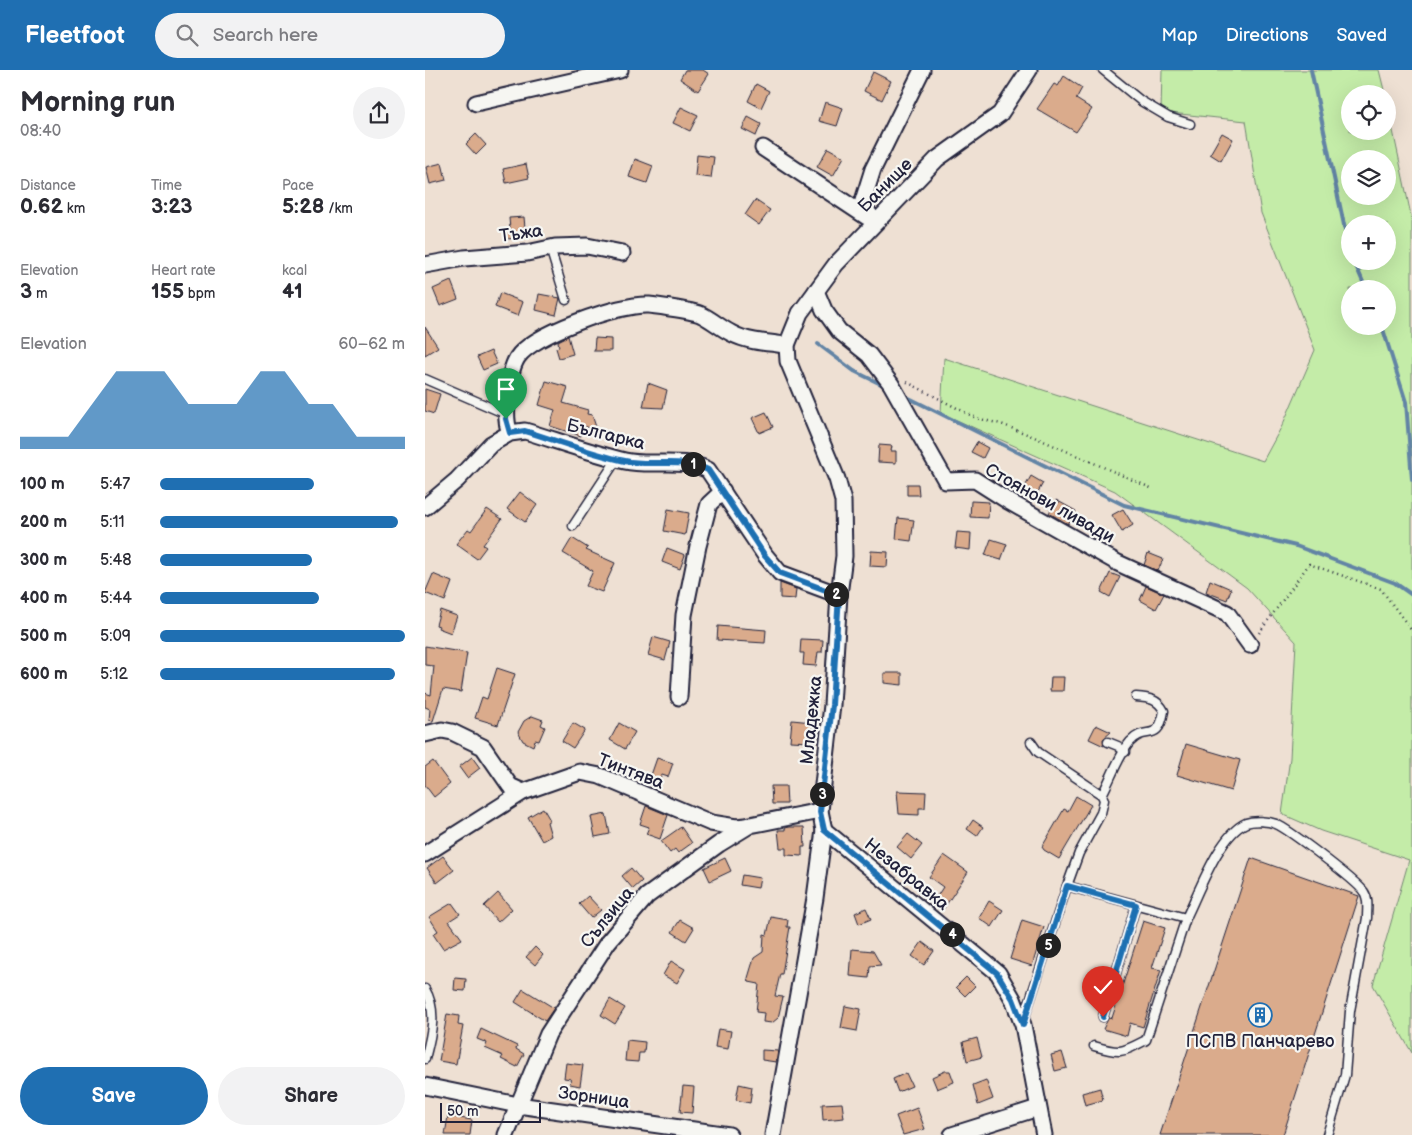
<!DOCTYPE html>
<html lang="en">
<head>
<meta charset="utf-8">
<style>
  body { margin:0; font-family:"Balsamiq Sans",sans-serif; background:#f2f2f3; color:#2b2b33; height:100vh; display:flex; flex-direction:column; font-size:19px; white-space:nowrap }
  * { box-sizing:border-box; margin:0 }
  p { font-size:16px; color:#7c7c81 }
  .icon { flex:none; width:28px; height:28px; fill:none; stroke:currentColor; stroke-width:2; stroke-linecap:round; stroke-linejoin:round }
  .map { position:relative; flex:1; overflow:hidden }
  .drawer { display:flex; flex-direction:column; background:#fff; width:425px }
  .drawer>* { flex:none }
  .fabs { position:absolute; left:916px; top:15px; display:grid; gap:10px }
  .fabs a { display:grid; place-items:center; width:55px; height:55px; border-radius:50%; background:#fff; box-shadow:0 5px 20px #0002; font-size:25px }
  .scale { position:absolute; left:15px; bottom:12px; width:101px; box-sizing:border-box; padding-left:5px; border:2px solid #22223b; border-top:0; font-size:14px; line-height:18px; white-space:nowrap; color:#22223b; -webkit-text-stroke:4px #f6f6f2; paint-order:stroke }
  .pin { position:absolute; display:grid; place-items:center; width:42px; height:42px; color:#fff; margin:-51px -21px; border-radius:50% 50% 50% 0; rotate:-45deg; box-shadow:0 0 5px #0007 }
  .pin .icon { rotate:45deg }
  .km { position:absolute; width:25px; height:25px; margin:-12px; border-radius:50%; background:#222; color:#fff; font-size:14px; line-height:25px; text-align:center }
  .round { display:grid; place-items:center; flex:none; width:52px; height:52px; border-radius:26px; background:#f2f2f3 }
  .overview { display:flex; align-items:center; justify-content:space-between; height:85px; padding:0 20px }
  h1 { font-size:28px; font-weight:800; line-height:38px }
  .stats { display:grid; grid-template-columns:repeat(3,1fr); gap:8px; height:85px; padding:5px 20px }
  .stats div { display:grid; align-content:center }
  .stats b { font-size:21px; font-weight:800 }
  .stats small { font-size:14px; font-weight:400 }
  .stats p { font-size:14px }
  .chart { height:140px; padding:10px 20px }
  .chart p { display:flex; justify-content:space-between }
  .chart svg { width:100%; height:90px; margin-top:5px; fill:#1f6fb2; opacity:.7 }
  .action { display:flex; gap:10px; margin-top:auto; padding:10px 20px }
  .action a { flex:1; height:58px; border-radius:30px; background:#1f6fb2; color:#fff; font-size:20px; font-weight:800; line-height:58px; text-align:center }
  .action a+a { background:#f2f2f3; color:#2b2b33 }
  ul { padding:0 20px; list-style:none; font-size:16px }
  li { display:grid; grid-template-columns:80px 60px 1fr; align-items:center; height:38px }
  li i { height:12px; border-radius:6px; background:#1f6fb2 }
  header { display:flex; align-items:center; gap:30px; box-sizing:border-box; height:70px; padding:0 25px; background:#1f6fb2; color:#fff }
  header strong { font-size:24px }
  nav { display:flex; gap:28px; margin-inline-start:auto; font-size:18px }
  .search { width:350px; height:45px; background:#f2f2f3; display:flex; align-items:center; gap:12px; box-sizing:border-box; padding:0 18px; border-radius:28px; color:#7c7c81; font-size:19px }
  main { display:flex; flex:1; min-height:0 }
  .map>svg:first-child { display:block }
  .green { fill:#c4eca8; stroke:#738772; fill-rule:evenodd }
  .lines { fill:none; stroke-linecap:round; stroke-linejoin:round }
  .stream { stroke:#6284a5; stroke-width:4 }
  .building { fill:#daab8c; stroke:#22223b }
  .service-casing { stroke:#22223b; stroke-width:11 }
  .minor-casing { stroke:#22223b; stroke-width:19 }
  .path { stroke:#22223b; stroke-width:2.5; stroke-dasharray:1 4; stroke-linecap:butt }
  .service { stroke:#f6f6f2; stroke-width:8 }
  .minor { stroke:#f6f6f2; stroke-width:15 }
  .route-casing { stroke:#fff; stroke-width:10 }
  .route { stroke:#1f6fb2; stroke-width:6 }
  .labels { text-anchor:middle; stroke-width:4.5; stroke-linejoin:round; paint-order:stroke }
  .street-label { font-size:18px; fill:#22223b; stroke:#f6f6f2 }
  .poi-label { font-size:18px; fill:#22223b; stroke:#f6f6f2 }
</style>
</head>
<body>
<header>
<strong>Fleetfoot</strong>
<div class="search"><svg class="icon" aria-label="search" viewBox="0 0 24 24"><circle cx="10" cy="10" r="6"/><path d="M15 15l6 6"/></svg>Search here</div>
<nav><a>Map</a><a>Directions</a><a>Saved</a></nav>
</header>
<main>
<section class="drawer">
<div class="overview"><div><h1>Morning run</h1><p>08:40</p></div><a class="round"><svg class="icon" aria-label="share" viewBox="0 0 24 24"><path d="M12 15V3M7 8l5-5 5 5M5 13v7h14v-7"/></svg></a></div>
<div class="stats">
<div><p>Distance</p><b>0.62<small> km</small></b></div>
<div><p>Time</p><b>3:23</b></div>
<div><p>Pace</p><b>5:28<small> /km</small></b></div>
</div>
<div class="stats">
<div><p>Elevation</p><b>3<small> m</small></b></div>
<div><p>Heart rate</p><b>155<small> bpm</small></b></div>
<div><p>kcal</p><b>41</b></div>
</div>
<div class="chart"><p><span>Elevation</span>60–62 m</p>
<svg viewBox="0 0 160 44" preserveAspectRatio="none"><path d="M0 44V38L10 38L20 38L30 22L40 6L50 6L60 6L70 22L80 22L90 22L100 6L110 6L120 22L130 22L140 38L150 38L160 38V44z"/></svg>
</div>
<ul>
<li><b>100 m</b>5:47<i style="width:63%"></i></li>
<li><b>200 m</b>5:11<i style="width:97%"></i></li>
<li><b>300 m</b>5:48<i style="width:62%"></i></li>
<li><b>400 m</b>5:44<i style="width:65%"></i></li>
<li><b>500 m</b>5:09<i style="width:100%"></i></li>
<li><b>600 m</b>5:12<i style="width:96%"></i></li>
</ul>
<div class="action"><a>Save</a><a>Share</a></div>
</section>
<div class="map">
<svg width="987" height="1065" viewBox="0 0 987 1065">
  <rect width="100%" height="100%" fill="#eee0d3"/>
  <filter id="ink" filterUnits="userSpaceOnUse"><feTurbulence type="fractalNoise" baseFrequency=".02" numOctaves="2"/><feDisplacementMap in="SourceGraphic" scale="10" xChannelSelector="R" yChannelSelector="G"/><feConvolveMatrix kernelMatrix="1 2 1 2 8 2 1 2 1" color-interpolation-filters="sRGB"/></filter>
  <g filter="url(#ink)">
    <path class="green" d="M 737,0 L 954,0 L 960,24 L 925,24 L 925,61 L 962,61 L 963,37 L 987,150 L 987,983 L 948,915 L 984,790 L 896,761 L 857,744 L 865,688 L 871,572 L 822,518 L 690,421 L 516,343 L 519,288 L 838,391 L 858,354 L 890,280 L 836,143 L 821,51 L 736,42 ZM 925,89 L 962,89 L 962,126 L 925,126 ZM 925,154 L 962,154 L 962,191 L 925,191 ZM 925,219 L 962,219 L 962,256 L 925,256 Z"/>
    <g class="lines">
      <g class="stream">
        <polyline points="886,0 925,183"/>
        <polyline points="929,191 941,219"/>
        <polyline points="957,256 981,332 987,409"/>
        <polyline points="393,274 429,301 460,316"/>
        <polyline points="478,325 699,435 871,476 970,513 987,525"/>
      </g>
    </g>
    <g class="building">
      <polygon points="260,0 278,0 284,4 273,21 255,9"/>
      <polygon points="448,2 466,11 457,30 439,21"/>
      <polygon points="639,6 657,18 651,29 667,39 651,62 612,39 629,14 633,16"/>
      <polygon points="331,14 344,21 336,38 323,31"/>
      <polygon points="400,32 418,38 412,56 394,51"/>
      <polygon points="256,37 273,45 265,61 248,53"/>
      <polygon points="323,47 336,54 331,66 317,59"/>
      <polygon points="797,63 808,69 796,91 785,84"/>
      <polygon points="51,64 61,75 51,85 41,74"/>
      <polygon points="403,78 419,87 408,106 392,97"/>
      <polygon points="272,85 289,87 286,108 270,106"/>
      <polygon points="210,89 228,96 222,113 204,107"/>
      <polygon points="17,93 21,110 5,114 1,97"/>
      <polygon points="101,94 104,108 81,113 78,99"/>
      <polygon points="330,130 345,140 334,155 320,145"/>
      <polygon points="99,147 100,158 114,157 114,167 81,169 80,159 85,159 84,148"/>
      <polygon points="26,211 33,229 15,236 8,219"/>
      <polygon points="75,223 98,232 93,246 70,237"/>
      <polygon points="114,224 135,228 131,245 111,240"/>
      <polygon points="0,257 13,277 0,285"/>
      <polygon points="143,266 148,284 134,288 131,278 134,277 133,271"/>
      <polygon points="170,268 186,269 186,281 169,281"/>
      <polygon points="66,281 72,294 58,300 52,287"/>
      <polygon points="121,311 143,317 138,333 163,340 162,344 167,345 172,360 158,356 156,366 125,356 130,340 114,335"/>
      <polygon points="223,313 242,320 238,338 218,337"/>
      <polygon points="0,319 15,324 9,344 0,341"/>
      <polygon points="341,342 348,357 334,363 327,348"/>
      <polygon points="552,372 563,378 558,388 546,382"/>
      <polygon points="454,375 467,376 466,381 471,381 471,393 453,392"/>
      <polygon points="606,406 618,413 609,429 597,422"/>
      <polygon points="482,414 493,414 494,425 482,425"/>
      <polygon points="95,422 112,435 100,452 82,439"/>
      <polygon points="631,430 651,441 643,454 624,443"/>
      <polygon points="546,431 564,432 563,448 545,447"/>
      <polygon points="62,439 77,449 58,475 61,477 52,489 31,474 43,459 46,461"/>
      <polygon points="243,439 264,443 260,465 239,461"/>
      <polygon points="698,439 708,455 697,462 687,445"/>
      <polygon points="473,448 489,450 486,471 471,469"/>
      <polygon points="532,462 546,463 545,480 530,478"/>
      <polygon points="147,468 163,478 161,480 190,493 177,522 161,516 168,501 138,483"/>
      <polygon points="566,469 582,474 576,490 560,485"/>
      <polygon points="242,478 260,485 255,499 237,492"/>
      <polygon points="446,481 463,482 462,497 445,496"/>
      <polygon points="723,483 738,489 733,501 719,495"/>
      <polygon points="685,503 695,507 685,527 676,522"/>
      <polygon points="8,504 27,512 20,531 0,523"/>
      <polygon points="785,510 806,519 802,530 781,522"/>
      <polygon points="355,513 371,519 370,529 355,528"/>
      <polygon points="721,516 739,524 731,539 715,530"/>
      <polygon points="15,540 32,546 26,563 13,558 14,556 11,555"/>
      <polygon points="293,556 341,560 340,573 292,570"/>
      <polygon points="228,567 245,572 240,590 223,585"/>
      <polygon points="376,569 398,570 397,582 393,582 391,596 378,595 379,583 375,583"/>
      <polygon points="0,576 42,583 36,622 18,619 8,651 4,650 5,639 0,637 0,623 6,625 9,596 0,595"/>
      <polygon points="72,598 90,604 73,655 50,648 57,627 62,629"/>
      <polygon points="459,603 477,603 477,615 459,613"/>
      <polygon points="626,607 639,607 638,621 625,621"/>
      <polygon points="107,646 118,650 116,655 120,657 114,671 110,670 108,676 98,671 93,662 99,651"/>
      <polygon points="367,650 387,652 386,672 365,671"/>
      <polygon points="148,653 160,660 148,678 137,671"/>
      <polygon points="194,653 210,662 200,679 185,670"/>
      <polygon points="671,655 686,662 678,669 679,676 664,669"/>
      <polygon points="761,674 815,690 806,721 752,705"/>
      <polygon points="47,687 55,698 42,708 34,697"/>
      <polygon points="232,688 248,693 243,707 237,705 234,711 225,708"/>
      <polygon points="8,691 25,714 9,727 0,715 0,697"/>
      <polygon points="346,716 361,716 362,734 347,734"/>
      <polygon points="472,721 501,722 500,738 494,738 494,745 474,744"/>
      <polygon points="651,726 666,735 634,789 619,780 617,777 639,739 643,741"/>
      <polygon points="221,736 243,745 235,769 221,764 224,757 215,754"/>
      <polygon points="118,738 125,750 122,752 126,766 117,771 103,747"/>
      <polygon points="181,744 185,764 170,767 166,747"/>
      <polygon points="548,750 558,757 552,766 542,759"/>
      <polygon points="256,757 267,773 253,783 250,779 245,783 236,771"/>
      <polygon points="365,757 379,757 380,777 377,777 377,786 361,785 361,778 355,778 353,760 360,760 360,758"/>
      <polygon points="483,764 497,775 486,789 472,777"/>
      <polygon points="519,785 543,802 517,841 507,834 518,817 504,807"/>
      <polygon points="18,786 29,800 12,813 2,798"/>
      <polygon points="300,788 306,801 285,811 279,798"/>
      <polygon points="826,788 934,826 858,1065 735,1065"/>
      <polygon points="206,798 217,811 208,819 197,806"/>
      <polygon points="317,805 335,808 333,818 315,815"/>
      <polygon points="73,823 87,839 73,852 59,836"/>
      <polygon points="163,826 176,840 166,848 154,834"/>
      <polygon points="564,831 578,840 567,857 554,848"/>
      <polygon points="27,833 35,844 24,851 37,869 18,879 8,864 13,861 4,847"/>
      <polygon points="441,838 446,849 434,854 430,843"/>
      <polygon points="346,847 363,850 362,857 365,857 357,904 355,904 350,926 358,927 353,948 347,953 338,952 339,943 331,942 334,914 324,912 323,908 329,888 338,882 339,864 342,865"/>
      <polygon points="255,850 269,858 261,871 247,862"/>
      <polygon points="597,850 619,857 607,896 585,889"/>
      <polygon points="718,851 740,858 727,898 736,900 718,957 705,953 702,966 678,959 684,947 687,948"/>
      <polygon points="497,872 509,881 499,895 487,886"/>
      <polygon points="110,877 118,885 110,895 101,887"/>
      <polygon points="427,879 448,881 456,895 445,896 444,908 425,906"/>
      <polygon points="246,891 260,899 252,913 238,905"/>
      <polygon points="541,907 550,916 540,926 531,917"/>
      <polygon points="30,908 41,909 40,921 29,920"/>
      <polygon points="98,919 129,938 120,951 90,932"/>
      <polygon points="185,929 200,938 190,954 176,945"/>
      <polygon points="420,936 436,939 432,961 416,958"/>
      <polygon points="22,944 34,946 33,955 38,956 31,994 14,991"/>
      <polygon points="56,959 92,976 91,979 99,984 92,997 76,989 78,986 60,978 62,973 52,969"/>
      <polygon points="293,959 306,961 303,979 290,977"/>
      <polygon points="552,968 557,987 542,991 538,972"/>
      <polygon points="202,970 220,972 219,983 214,983 213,992 200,991"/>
      <polygon points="337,980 353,981 351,992 337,990"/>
      <polygon points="637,982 642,998 630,1001 626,985"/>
      <polygon points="141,993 158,995 155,1016 145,1014 146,1009 139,1008"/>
      <polygon points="520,1001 525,1001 529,1012 512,1019 507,1007"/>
      <polygon points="481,1003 487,1016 473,1022 468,1009"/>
      <polygon points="561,1010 568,1029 553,1035 548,1015"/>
      <polygon points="314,1014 327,1017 325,1033 311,1030"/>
      <polygon points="258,1016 269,1017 267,1043 255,1042"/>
      <polygon points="675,1018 678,1030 660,1035 657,1023"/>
      <polygon points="417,1033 419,1048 398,1050 397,1034"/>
      <polygon points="492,1038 500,1059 478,1065 471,1046"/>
      <polygon points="23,1046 47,1050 45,1065 20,1065"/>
    </g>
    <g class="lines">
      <g class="service-casing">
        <g id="service">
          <polyline points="678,0 716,31 743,47 765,54"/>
          <polyline points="125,178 141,230"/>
          <polyline points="0,309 81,344"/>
          <polyline points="148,456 192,389"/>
          <polyline points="606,672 613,682 677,725 679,730 676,743 654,783 642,816"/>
          <polyline points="683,672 693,676 700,682"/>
          <path d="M 677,725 C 685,710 694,685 705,672 C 721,654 733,675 739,641 C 733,629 724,628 711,627"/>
          <path d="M 0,919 C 13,941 6,966 0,989"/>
          <polyline points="678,947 711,835"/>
          <path d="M 598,952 L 642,816 L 761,848 C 774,822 794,765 821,753 C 829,750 843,751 851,754 C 863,759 932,811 939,822 C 944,829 942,839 942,848 L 925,941 L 920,1005 L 902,1065"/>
          <path d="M 669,976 C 696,984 696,983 721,970 L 761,848"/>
        </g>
      </g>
      <g class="minor-casing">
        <g id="minor">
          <polyline points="51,33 195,0"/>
          <polyline points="338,78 442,147"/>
          <polyline points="450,152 437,134 448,99 497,0"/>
          <polyline points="0,195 39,188 102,183 130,177 162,176 197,183"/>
          <polyline points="391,221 399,240 414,261 444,285 466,314 521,411 550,410 583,431 693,493 802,543 825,575"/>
          <path d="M 85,363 C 78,348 83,303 92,288 C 107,264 196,233 224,235 C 233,236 270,241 277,245 C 287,250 296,258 306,263 C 322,272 344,273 362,275"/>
          <path d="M 0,437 L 32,410 L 66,374 L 85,363 L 100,361 C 133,371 166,383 200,391 C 227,397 257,387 283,400 L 340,485 L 355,503 L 414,525"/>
          <polyline points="254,627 259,545 273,476 284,434 298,421"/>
          <polyline points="0,664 17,660 27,662 58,677 85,716 98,722"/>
          <polyline points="399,760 573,903 588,929 598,955 619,1065"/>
          <polyline points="0,784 98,722 155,702 175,706 286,753 311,757 321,756"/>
          <polyline points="0,1016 93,1035 304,1065"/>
          <polyline points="81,1065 123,964 183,872 222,826 294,774 325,755 395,741"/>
          <polyline points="348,1065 390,828 399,760 395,741 407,635 414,525 419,486 418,431 412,409 363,291 362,275 375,243 411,194 512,89 575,44 604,0"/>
          <polyline points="527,1065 613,1038"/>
        </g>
      </g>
      <g class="path">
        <polyline points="482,312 551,348 576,354 607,366 726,418"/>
        <polyline points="834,563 884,494 956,519 987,561"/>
      </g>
      <use href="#service" class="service"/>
      <use href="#minor" class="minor"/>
    </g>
  </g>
  <g class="lines" filter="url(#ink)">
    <g class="route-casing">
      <path id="route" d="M 81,349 L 85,363 L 100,361 C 133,371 166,384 200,391 C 227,397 257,387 283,400 L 340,486 L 355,503 L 414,525 L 407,635 L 395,742 L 399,760 L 572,903 L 588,929 L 598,955 L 642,816 L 711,835 L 678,947"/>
    </g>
    <use href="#route" class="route"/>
  </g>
  <defs>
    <g id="building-ring" transform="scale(1.25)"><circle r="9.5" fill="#f6f6f2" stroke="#1f6fb2" stroke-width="1.5"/><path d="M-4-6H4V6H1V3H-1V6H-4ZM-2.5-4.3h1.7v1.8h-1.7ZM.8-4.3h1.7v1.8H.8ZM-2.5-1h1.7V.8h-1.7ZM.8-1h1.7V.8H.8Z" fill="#1f6fb2"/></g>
  </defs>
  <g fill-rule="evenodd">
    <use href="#building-ring" x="835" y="945"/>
  </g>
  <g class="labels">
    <g class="street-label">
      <text transform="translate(460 115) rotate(-45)" y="6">Банище</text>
      <text transform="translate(96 163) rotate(-8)" y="6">Тъжа</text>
      <text transform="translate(181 364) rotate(14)" y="6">Българка</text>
      <text transform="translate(625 433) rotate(29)" y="6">Стоянови ливади</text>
      <text transform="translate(386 650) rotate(-84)" y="6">Младежка</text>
      <text transform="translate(206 701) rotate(21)" y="6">Тинтява</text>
      <text transform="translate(482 804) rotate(39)" y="6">Незабравка</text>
      <text transform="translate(182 847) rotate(-51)" y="6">Сълзица</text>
      <text transform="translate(169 1027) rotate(8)" y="6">Зорница</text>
    </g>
    <g class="poi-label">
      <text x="835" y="977">ПСПВ Панчарево</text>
    </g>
  </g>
</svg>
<div class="fabs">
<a><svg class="icon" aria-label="locate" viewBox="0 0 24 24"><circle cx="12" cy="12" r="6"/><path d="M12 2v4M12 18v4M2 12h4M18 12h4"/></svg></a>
<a><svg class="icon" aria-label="layers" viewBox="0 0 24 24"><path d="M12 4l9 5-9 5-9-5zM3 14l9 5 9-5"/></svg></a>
<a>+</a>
<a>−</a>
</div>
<div class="scale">50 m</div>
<div class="pin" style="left:81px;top:349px;background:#1e9e55"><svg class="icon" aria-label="arrive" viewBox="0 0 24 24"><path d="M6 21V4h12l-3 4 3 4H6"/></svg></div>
<div class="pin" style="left:678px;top:947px;background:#d93025"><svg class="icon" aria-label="check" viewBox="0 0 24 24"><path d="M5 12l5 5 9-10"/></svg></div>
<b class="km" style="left:268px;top:394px">1</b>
<b class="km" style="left:411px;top:524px">2</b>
<b class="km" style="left:397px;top:724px">3</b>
<b class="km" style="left:527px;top:864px">4</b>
<b class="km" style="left:623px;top:875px">5</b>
</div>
</main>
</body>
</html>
